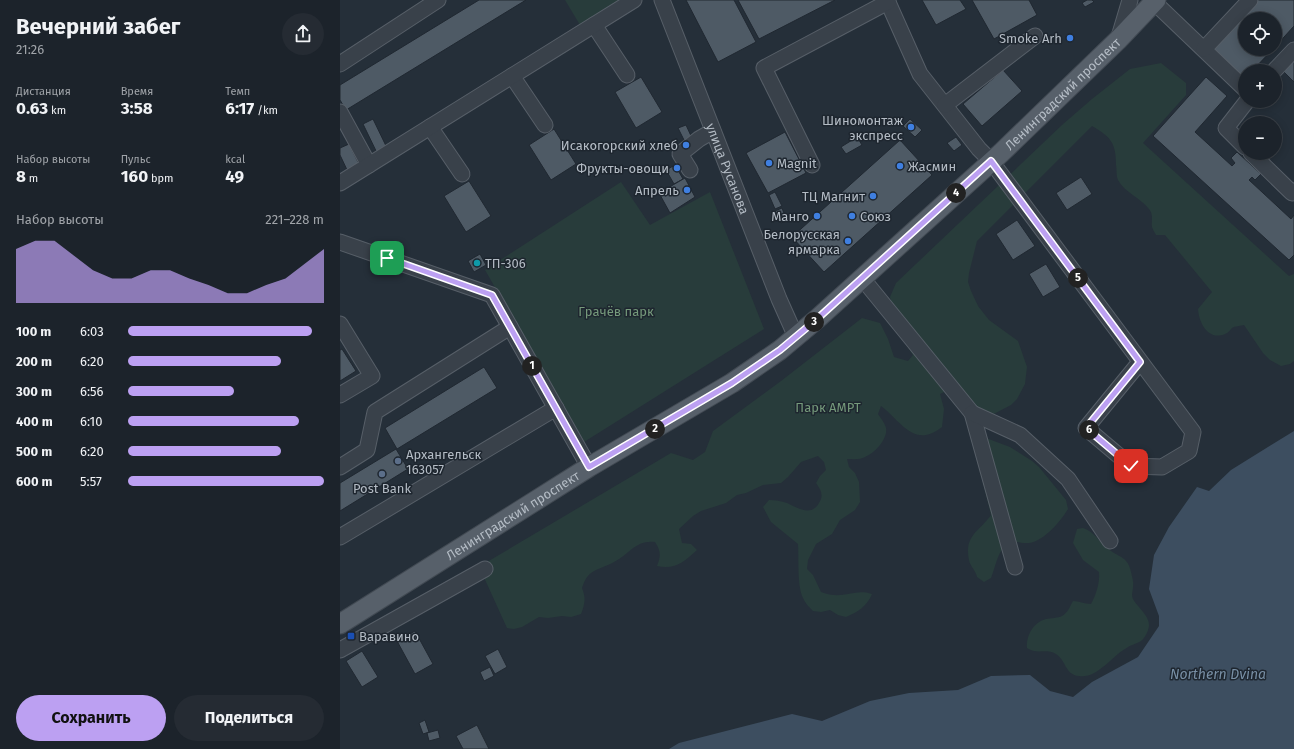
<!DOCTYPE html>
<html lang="ru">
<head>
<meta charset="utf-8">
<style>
  body { margin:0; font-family:"Fira Sans",sans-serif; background:#252b33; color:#f1f3f6; height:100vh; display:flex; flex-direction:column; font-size:15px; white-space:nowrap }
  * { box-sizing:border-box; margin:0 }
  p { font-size:13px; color:#a0a4a9 }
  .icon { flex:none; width:22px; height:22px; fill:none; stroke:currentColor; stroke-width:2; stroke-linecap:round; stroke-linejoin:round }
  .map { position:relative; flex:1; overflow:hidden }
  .drawer { display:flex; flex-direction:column; background:#1c232b; width:340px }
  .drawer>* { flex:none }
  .buttons { position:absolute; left:898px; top:12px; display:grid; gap:8px }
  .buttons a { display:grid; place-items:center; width:44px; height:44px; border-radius:50%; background:#1c232b; box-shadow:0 2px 10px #0003,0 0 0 1px #3a4047; font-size:20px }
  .pin { position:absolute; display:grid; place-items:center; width:34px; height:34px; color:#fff; margin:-17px; border-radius:8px; box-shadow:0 2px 6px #0006 }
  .km { position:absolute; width:20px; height:20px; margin:-10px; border-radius:50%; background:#222; color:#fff; font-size:11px; line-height:20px; text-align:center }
  .round { display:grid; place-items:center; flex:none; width:42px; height:42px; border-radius:21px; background:#252b33 }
  .headline { display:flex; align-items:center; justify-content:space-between; height:68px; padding:0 16px }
  h1 { font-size:22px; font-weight:700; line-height:30px }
  .figures { display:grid; grid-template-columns:repeat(3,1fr); gap:6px; height:68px; padding:4px 16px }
  .figures div { display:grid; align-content:center }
  .figures b { font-size:17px; font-weight:700 }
  .figures small { font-size:11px; font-weight:400 }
  .figures p { font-size:11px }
  .chart { height:112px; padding:8px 16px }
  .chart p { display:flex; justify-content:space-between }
  .chart svg { width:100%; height:72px; margin-top:4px; fill:#bca0f2; opacity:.7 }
  .primary-button { display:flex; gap:8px; margin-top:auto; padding:8px 16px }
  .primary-button a { flex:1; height:46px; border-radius:24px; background:#bca0f2; color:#111; font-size:16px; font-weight:700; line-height:46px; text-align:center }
  .primary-button a+a { background:#252b33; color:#f1f3f6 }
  ul { padding:0 16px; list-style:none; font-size:13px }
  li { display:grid; grid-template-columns:64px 48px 1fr; align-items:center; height:30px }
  li i { height:10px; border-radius:5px; background:#bca0f2 }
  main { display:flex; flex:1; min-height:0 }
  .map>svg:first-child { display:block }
  .green { fill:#283c3b }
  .water { fill:#3d4e60 }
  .building { fill:#4e5a65; stroke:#202831 }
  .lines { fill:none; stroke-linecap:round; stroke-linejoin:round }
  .minor-casing { stroke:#575f68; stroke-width:17 }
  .major-casing { stroke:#424a53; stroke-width:21 }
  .minor { stroke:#39414a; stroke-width:15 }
  .major { stroke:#57606a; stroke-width:19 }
  .route-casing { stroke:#fff; stroke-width:8 }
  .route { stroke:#bca0f2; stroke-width:5 }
  .shop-dot { fill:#3f7fe0; stroke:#1e262f; stroke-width:1.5 }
  .culture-dot { fill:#0f9aa8; stroke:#1e262f; stroke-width:1.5 }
  .service-dot { fill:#5c6f8a; stroke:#1e262f; stroke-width:1.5 }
  .transit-dot { fill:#1a4fb4; stroke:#1e262f; stroke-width:1.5 }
  .labels { text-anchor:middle; stroke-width:3; stroke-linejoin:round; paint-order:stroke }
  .poi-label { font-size:13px; fill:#b4bcc5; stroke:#1e262f; text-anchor:end }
  .street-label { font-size:13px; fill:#b4bcc5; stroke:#1e262f }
  .park-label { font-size:13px; fill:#75997b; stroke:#1e262f }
  .water-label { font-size:14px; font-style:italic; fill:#788fa5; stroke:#1e262f }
</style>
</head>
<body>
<main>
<section class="drawer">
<div class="headline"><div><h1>Вечерний забег</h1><p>21:26</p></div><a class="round"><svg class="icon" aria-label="share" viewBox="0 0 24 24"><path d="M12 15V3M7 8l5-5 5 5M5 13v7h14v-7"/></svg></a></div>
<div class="figures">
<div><p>Дистанция</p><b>0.63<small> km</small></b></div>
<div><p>Время</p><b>3:58</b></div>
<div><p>Темп</p><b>6:17<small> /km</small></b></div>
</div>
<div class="figures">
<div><p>Набор высоты</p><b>8<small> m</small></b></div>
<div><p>Пульс</p><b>160<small> bpm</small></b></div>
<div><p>kcal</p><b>49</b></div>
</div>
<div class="chart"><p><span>Набор высоты</span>221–228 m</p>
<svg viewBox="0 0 160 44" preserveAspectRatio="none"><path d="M0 44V11L10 6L20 6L30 15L40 24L50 29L60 29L70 24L80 24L90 29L100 33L110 38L120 38L130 33L140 29L150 20L160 11V44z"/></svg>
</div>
<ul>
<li><b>100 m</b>6:03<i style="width:94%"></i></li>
<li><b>200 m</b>6:20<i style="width:78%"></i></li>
<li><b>300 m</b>6:56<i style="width:54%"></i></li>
<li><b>400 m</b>6:10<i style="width:87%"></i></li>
<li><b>500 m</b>6:20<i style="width:78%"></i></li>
<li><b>600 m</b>5:57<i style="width:100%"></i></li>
</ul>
<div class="primary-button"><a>Сохранить</a><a>Поделиться</a></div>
</section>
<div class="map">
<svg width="954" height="749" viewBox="0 0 954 749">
  <rect width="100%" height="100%" fill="#252f39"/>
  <g class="green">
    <polygon points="225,0 283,0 240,25"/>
    <path d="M 821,63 L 846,83 L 846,95 L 803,143 L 949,276 L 954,274 L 954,361 L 950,364 L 941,366 L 930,360 L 923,353 L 904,325 C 901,326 895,326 892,328 C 890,330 888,333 885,334 C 868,341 859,323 858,309 L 872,292 L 825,235 L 816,235 C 815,233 813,230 812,227 C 811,221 814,215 809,209 C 802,199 784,192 778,180 C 776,176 777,169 776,165 C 776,143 771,137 752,126 L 637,241 L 629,273 L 628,282 L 631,291 L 638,306 L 649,320 L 678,341 L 687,367 L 685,384 L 677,399 L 671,405 L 648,417 L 606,391 L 600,394 L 604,409 L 602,427 C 574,449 562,422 541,406 L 538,414 C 541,419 545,423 546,428 C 548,439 535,453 525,457 C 520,460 513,459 507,459 L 509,467 L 515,473 L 519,482 L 520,502 L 515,510 L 500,520 L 492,534 L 476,544 L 468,560 L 467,569 L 473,575 L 481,592 C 503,601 513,588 532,594 C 527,606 518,612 506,617 L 498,615 L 490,610 L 481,612 L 473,611 C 469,607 465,603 463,598 C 457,586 459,559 458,544 L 431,522 L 423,507 L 429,500 C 435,500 441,501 447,503 C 458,508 471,517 479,503 C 484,495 481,490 476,483 L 480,476 L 486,470 L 484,462 L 478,456 L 461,462 L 448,477 L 441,483 L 423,485 L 406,493 L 397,495 L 386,503 L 361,511 L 353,516 L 339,529 L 342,543 L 351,544 L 357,550 C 344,562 335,570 317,566 C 321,556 321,551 315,542 C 295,540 290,554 274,562 C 267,566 258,568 251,573 C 246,577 244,582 242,588 C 246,598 245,604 241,614 L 231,617 L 222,616 L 208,618 L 199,617 L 182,627 L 174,629 L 167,628 L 142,573 L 147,562 L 331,453 L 353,460 L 365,452 L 373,431 L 441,381 L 522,318 L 540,323 L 548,339 L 554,357 L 568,361 L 573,355 L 563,340 L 554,315 L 550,297 L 556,283 L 722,125 L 752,99 L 790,69 Z"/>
    <polygon points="281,182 310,225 370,192 424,329 244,442 145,270"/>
    <path d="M 646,438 L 670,447 L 692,461 L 699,467 L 726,500 L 728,509 C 721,521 704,541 689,543 C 680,544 671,538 664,547 C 657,555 655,568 651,578 L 644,582 L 637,577 C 636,571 630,566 629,560 C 624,535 639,532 651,515 L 636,454 Z"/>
    <path d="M 743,528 C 755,532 761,544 771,551 C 776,555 782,556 786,561 C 789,564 790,568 791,572 C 792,577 794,582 793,587 C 793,591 791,595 793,599 C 797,607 809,615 809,625 C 809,630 805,638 801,641 C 796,644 790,645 785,649 C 771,657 757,679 739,676 C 725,675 726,660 716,654 C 706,648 697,655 687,648 C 686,635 694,622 706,619 C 711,618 718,618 722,616 C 728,613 730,606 733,601 C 739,601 744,604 751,604 C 756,595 760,583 759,572 L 743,560 L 733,543 L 737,529 Z"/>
  </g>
  <polygon class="water" points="954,431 954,749 329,749 339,743 452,714 482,721 530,701 569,693 618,690 651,676 690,675 710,691 733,697 752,682 798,657 819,626 819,616 809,589 814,555 829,527 857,487 869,491 891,470"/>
  <g class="building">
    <polygon points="139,0 186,0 6,110 0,100 0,85"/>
    <polygon points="346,0 394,0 416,42 378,62"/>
    <polygon points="398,0 495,0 419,39"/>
    <polygon points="582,0 620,0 626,9 596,25"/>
    <polygon points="632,0 689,0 697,15 654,39"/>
    <polygon points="747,0 752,0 754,2 745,7 742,3"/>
    <polygon points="917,0 954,0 954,26 935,47 935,19 905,19 905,49 933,49 912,71 905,71 905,79 869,50"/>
    <polygon points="954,57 954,82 942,70"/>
    <polygon points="663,70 682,91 642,126 623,104"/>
    <polygon points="301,77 322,112 296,128 275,92"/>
    <polygon points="866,77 887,96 855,132 892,166 895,163 891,158 897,152 921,174 915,180 912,177 909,180 951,219 954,215 954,255 949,260 813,136"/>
    <polygon points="33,119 48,150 38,155 23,124"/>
    <polygon points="570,119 582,130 575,137 563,126"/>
    <polygon points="346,125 352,138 345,142 338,128"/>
    <polygon points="214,129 236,164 211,180 189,145"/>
    <polygon points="445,132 466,173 428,193 406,153"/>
    <polygon points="517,137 522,145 506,154 501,147"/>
    <polygon points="616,137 622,145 614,151 607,143"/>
    <polygon points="560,140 592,175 484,272 452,237"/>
    <polygon points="9,144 20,166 8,172 0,155 0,148"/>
    <polygon points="335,165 343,179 334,184 326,170"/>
    <polygon points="741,177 752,194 727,210 716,193"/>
    <polygon points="345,178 355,197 330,213 319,193"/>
    <polygon points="129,181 151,216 126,232 104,196"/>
    <polygon points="435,192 442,206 435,209 429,195"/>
    <polygon points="442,208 447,221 441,223 435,211"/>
    <polygon points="677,220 695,246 673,260 656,234"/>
    <polygon points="140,254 146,265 134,272 128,261"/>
    <polygon points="706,264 720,287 703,297 689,274"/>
    <polygon points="2,349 16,371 0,381 0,350"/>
    <polygon points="144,367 157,388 57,449 45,428"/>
    <polygon points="56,449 68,469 0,511 0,483"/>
    <polygon points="75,631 93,664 75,674 57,641"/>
    <polygon points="158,649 167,667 155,674 145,656"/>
    <polygon points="22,651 38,677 22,687 6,661"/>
    <polygon points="150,667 154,676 144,681 140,672"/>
    <polygon points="85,720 89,732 83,734 79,723"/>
    <polygon points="137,725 149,749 123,749 116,736"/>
    <polygon points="98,730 100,738 89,741 87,733"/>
  </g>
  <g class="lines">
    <g class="minor-casing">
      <g id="minor">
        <path id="s1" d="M 322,0 L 439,299 L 456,337"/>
        <polyline points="547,0 580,74 639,149 651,161 853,432 849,451 822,467 791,466 746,428 800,362"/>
        <polyline points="814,2 905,89"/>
        <polyline points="254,25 287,75"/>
        <polyline points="779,37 790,0"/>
        <polyline points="864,49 910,0"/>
        <polyline points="0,64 98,0"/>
        <polyline points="934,71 954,50"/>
        <polyline points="172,76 205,125"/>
        <polyline points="605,105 695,36"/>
        <polyline points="0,112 29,165"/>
        <polyline points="90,127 122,174"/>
        <polyline points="905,147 886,128 907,101"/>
        <polyline points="911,153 952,193 954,191"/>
        <polyline points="472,165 424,68 548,2"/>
        <polyline points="350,170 340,154 359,139 373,131"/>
        <polyline points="0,183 294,0"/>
        <polyline points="0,242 152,295 249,467"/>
        <polyline points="522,278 632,413 675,567"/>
        <polyline points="0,324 32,376 0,395"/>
        <polyline points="632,413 680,435 728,479 770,541"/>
        <polyline points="0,467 27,450 35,412 170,327"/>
        <polyline points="0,537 216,408"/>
        <polyline points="0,650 145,569"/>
      </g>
    </g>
    <g class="major-casing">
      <g id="major">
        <path id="s2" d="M 0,624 L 249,467 L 392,383 L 440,350 L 477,319 L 661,153 L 778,40 L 816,0"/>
      </g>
    </g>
    <use href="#minor" class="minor"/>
    <use href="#major" class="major"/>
  </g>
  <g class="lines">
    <g class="route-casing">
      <polyline id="route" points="47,258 152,295 249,467 392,383 440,350 477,319 651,161 800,362 746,428 791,466"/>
    </g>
    <use href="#route" class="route"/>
  </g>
  <g class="shop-dot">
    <circle cx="730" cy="38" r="4"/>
    <circle cx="571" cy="127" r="4"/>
    <circle cx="346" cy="145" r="4"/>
    <circle cx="429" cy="163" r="4"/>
    <circle cx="560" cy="166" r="4"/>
    <circle cx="337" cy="168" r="4"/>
    <circle cx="347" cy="190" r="4"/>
    <circle cx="533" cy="196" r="4"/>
    <circle cx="477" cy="216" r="4"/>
    <circle cx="512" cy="216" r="4"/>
    <circle cx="508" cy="241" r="4"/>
  </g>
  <circle class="culture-dot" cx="137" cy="263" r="4"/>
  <g class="service-dot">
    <circle cx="58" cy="461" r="4"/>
    <circle cx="42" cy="474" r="4"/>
  </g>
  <rect class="transit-dot" x="7" y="632" width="8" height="8" rx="2"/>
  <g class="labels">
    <g class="poi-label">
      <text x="722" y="43">Smoke Arh</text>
      <text x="563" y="125">Шиномонтаж<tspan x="563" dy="15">экспресс</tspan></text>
      <text x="338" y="150">Исакогорский хлеб</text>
      <text x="437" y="168" text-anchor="start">Magnit</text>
      <text x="568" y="171" text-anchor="start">Жасмин</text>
      <text x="329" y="173">Фрукты-овощи</text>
      <text x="339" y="195">Апрель</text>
      <text x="525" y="201">ТЦ Магнит</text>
      <text x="469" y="221">Манго</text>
      <text x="520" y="221" text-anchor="start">Союз</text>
      <text x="500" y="239">Белорусская<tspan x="500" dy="15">ярмарка</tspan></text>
      <text x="145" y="268" text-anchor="start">ТП-306</text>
      <text x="66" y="459" text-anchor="start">Архангельск<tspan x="66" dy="15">163057</tspan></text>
      <text x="42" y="493" text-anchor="middle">Post Bank</text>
      <text x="19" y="641" text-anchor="start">Варавино</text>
    </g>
    <g class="street-label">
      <text dy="5" stroke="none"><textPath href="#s2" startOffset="900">Ленинградский проспект</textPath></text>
      <text dy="5" stroke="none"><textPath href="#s1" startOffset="181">улица Русанова</textPath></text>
      <text dy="5" stroke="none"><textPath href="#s2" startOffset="204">Ленинградский проспект</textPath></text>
    </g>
    <g class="park-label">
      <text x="276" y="316">Грачёв парк</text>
      <text x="488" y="412">Парк АМРТ</text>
    </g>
    <g class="water-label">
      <text x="878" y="679">Northern Dvina</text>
    </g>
  </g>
</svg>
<div class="buttons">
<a><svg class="icon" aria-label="locate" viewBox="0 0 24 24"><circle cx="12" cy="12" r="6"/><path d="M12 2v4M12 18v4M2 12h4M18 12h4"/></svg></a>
<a>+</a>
<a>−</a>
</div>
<div class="pin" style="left:47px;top:258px;background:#1e9e55"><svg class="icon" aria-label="arrive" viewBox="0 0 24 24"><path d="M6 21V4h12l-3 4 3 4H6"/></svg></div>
<div class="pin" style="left:791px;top:466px;background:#d93025"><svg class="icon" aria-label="check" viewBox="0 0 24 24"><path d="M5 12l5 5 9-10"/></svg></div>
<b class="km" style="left:192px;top:366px">1</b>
<b class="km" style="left:315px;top:429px">2</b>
<b class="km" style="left:474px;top:322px">3</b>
<b class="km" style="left:616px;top:193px">4</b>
<b class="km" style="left:738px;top:278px">5</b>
<b class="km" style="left:749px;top:430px">6</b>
</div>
</main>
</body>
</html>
